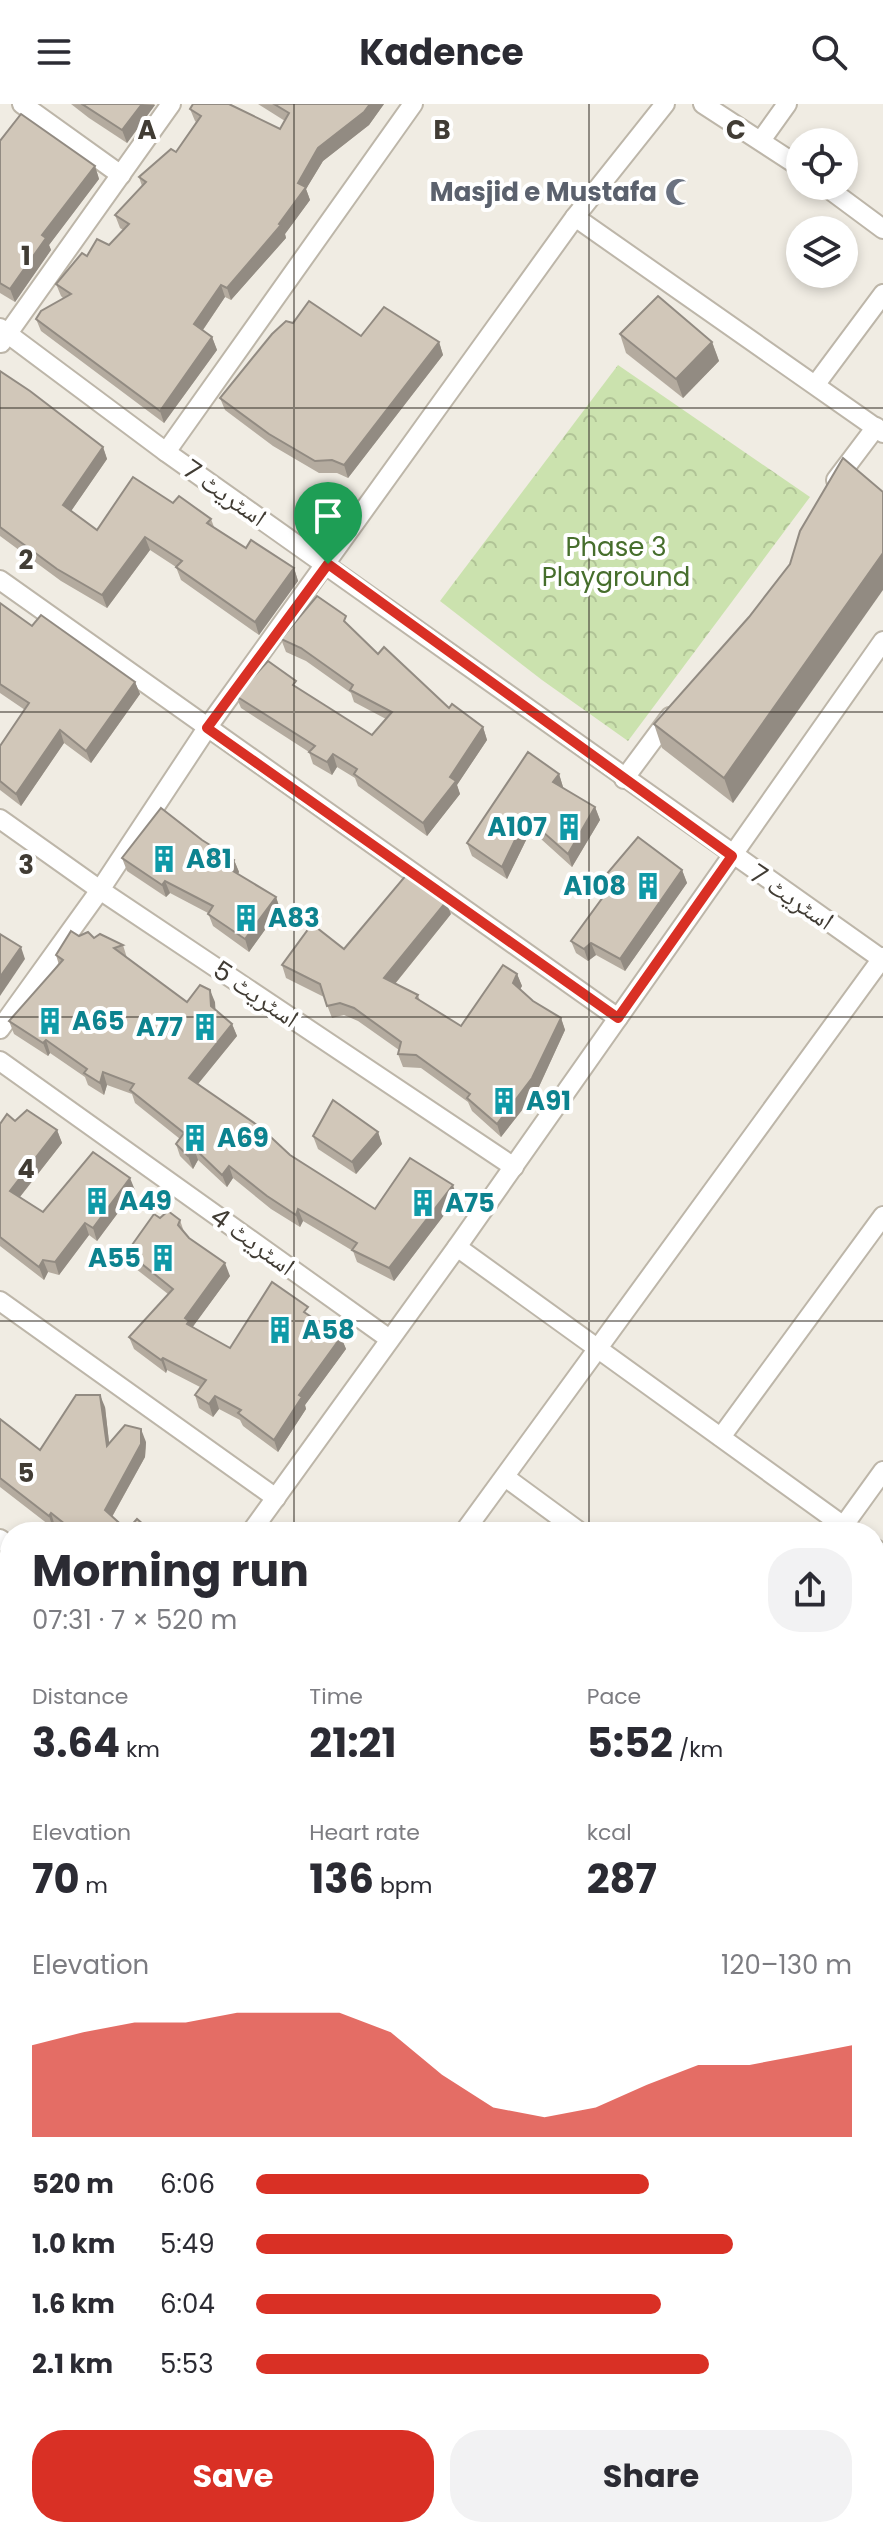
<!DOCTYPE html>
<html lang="en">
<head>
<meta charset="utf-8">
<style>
  body { margin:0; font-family:Poppins,"Noto Naskh Arabic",sans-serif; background:#f2f2f3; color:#2b2b33; height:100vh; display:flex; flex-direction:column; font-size:30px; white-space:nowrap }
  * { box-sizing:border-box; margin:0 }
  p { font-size:26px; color:#7c7c81 }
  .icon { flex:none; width:44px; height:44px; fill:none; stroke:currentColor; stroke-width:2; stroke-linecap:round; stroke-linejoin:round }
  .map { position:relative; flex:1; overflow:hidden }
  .panel { position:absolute; left:0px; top:1418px; width:884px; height:1016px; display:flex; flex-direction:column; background:#fff; border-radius:32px 32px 0 0; box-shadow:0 4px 12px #0003 }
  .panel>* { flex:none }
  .buttons { position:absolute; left:786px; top:24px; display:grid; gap:16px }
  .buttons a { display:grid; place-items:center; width:72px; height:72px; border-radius:50%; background:#fff; box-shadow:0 4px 12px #0003; font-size:40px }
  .pin { position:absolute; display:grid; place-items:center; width:68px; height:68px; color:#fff; margin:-82px -34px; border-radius:50% 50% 50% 0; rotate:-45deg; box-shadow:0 0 8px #0007 }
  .pin .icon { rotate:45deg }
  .round { display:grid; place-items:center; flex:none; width:84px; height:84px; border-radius:32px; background:#f2f2f3 }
  .headline { display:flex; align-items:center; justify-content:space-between; height:136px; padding:0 32px }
  h1 { font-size:44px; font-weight:700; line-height:60px }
  .stats { display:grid; grid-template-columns:repeat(3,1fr); gap:12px; height:136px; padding:8px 32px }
  .stats div { display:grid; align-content:center }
  .stats b { font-size:40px; font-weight:700 }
  .stats small { font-size:22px; font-weight:400 }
  .stats p { font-size:22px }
  .chart { height:224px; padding:16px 32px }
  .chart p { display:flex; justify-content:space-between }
  .chart svg { width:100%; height:144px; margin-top:8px; fill:#d93025; opacity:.7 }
  .primary-button { display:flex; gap:16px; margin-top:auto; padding:16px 32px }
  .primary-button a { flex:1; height:92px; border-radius:32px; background:#d93025; color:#fff; font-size:32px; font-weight:700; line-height:92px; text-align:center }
  .primary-button a+a { background:#f2f2f3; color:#2b2b33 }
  ul { padding:0 32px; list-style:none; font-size:26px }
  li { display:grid; grid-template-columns:128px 96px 1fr; align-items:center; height:60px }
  li i { height:20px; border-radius:10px; background:#d93025 }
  header { display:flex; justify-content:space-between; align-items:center; height:104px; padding:0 32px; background:#fff; font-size:36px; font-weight:700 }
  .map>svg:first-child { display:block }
  .park { fill:url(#park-crowns) }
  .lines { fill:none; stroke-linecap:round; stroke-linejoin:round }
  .minor-casing { stroke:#bdb6a9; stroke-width:22 }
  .trunk-casing { stroke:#d0973c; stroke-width:34 }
  .minor { stroke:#fff; stroke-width:18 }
  .trunk { stroke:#f4ce80; stroke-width:30 }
  .wall { fill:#b4ab9f }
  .shaded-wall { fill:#928b82 }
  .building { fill:#d1c7b9; stroke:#928b82; stroke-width:2 }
  .route-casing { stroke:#fff; stroke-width:16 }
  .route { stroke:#d93025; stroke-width:10 }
  .grid { fill:none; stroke:#413c34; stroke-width:2; stroke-opacity:0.55 }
  .labels { text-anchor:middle; stroke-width:8; stroke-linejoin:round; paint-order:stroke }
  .worship-label { font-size:26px; font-weight:bold; fill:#5b616d; stroke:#fff; text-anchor:end }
  .street-label { font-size:26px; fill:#413c34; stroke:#fff }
  .park-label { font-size:26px; fill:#466e2c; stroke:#fff }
  .culture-label { font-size:26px; font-weight:bold; fill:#0d838f; stroke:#fff; text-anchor:start }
  .grid-label { font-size:26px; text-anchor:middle; font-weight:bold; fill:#413c34; stroke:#fff; stroke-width:8; stroke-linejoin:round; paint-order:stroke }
</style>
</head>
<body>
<header><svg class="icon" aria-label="menu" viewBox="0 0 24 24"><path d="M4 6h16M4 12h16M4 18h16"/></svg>Kadence<svg class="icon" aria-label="search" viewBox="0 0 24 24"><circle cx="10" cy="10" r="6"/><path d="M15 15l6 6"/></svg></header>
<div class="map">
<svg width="883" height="2434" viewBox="0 0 883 2434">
  <defs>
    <pattern id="park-crowns" width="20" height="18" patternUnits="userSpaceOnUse" patternTransform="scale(2)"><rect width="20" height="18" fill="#cbe2ae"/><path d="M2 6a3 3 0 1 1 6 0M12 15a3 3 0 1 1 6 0" fill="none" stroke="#b0c396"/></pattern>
  </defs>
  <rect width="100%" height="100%" fill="#f0ece3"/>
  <polygon class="park" points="618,261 810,393 628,637 542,576 440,497"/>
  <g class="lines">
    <g class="minor-casing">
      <g id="minor">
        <polyline points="22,0 121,71"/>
        <polyline points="703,0 800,63"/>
        <polyline points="762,35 787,0"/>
        <polyline points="825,82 883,125"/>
        <polyline points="575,113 883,329"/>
        <polyline points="0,224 166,348 883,856"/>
        <polyline points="1,239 171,0"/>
        <polyline points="816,280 883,190"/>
        <polyline points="166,348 413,0"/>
        <polyline points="836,376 876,323"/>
        <polyline points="0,476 618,914"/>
        <polyline points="624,675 670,613"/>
        <polyline points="0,715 100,786 514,1063"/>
        <polyline points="0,925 100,786 207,624 575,113 665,0"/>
        <polyline points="0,957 388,1234"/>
        <polyline points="457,1143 852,1428"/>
        <polyline points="0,1197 276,1394"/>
        <polyline points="721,1333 883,1112"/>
        <polyline points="505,1373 580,1428"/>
        <polyline points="251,1428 457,1143 883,537"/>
        <polyline points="464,1428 883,853"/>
        <polyline points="839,1428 883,1367"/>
        <polyline points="0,1435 10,1442"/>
        <polyline points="874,1444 883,1450"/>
        <polyline points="874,1645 883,1652"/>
        <polyline points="0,1668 10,1675"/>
        <polyline points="874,1830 883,1836"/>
        <polyline points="874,1896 883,1883"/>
        <polyline points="0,1915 10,1923"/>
        <polyline points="0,2075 10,2062"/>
        <polyline points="874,2103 883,2091"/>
        <polyline points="874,2141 883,2148"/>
        <polyline points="0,2245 10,2253"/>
        <polyline points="874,2285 883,2292"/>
        <polyline points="0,2325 10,2313"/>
        <polyline points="874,2394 883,2401"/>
        <polyline points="332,2424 345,2434"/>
        <polyline points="639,2424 652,2434"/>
        <polyline points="809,2424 822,2434"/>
        <polyline points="100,2434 107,2424"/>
        <polyline points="286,2434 294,2424"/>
        <polyline points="467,2434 475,2424"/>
        <polyline points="708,2434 716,2424"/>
      </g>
    </g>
    <g class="trunk-casing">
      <g id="trunk">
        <polyline points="0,1708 10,1715"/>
        <polyline points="0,1745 10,1752"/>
        <polyline points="874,2313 883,2320"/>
        <polyline points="874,2359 883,2365"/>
      </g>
    </g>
    <use href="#minor" class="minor"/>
    <use href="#trunk" class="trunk"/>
  </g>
  <g class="wall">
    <polygon points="71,0 154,0 155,1 127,39 89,14"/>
    <polygon points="258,0 384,0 369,21 323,57 306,85 310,96 285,130 286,134 231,196 225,193 203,226 212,233 217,246 164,319 41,227 36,215 63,194 61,192 56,180 87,152 109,141 123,126 120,124 115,111 142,82 139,73 176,48 196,18 195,17 190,5 280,25 285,17"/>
    <polygon points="0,37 95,62 99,75 49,141 51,146 15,198 0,189"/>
    <polygon points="293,219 361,232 439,238 443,251 348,374 337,369 319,369 273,342 225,306 220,294"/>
    <polygon points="620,230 712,238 719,257 683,294 626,249"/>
    <polygon points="0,267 103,343 107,355 71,407 97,426 173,399 211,415 214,423 246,444 294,464 298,477 259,531 181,476 176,463 150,446 107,504 61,477 0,432"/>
    <polygon points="790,460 733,699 662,644 654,620 749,513"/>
    <polygon points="0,499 32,522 135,578 140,590 91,659 64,639 21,702 0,686 0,642 25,606 0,589"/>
    <polygon points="350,523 378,550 449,604 483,623 487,636 457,681 460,690 427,732 358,682 355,674 337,663 332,671 313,660 309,648 241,604 236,592 299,585 372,631 386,615 354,598 351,589 306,557 286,548 281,535"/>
    <polygon points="559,670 563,683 563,684 595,703 600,716 572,763 531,726 507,775 472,752 467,739"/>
    <polygon points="202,736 234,756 239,768 238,770 276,793 280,805 249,848 213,822 208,809 170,789 166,793 127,767 122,754"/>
    <polygon points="682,766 687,779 625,867 596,851 588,857 576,849 571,837 610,784 605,772"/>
    <polygon points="451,810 395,880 418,891 420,897 461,922 517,870 522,882 520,885 533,897 561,914 565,926 537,987 501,1033 472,1007 468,998 421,964 403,963 398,950 399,946 358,917 344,911 332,914 324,893 286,874 282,861 344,845"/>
    <polygon points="79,832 123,841 127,854 187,898 215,898 215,905 232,920 237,932 198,980 290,1051 375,1105 457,1094 394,1177 357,1158 353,1147 303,1117 300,1123 271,1105 233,1074 227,1083 198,1056 193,1065 180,1052 176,1040 180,1035 135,999 132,990 107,981 104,991 88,981 85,973 50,949 48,952 14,930 9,917 59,861 56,851"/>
    <polygon points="0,1020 57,1026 62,1039 20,1093 43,1108 135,1086 97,1137 89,1131 59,1171 48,1168 44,1176 0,1142"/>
    <polygon points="378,1028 382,1040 356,1070 318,1045 313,1032"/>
    <polygon points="160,1114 180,1116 184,1128 189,1134 230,1172 192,1223 230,1244 311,1212 341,1233 346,1245 305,1301 306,1305 278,1348 243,1322 240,1316 219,1305 213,1313 199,1304 195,1291 200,1283 167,1266 166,1269 134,1245 129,1233 168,1190 131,1161 127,1148"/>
    <polygon points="105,1303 109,1339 146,1338 145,1353 112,1413 127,1426 152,1428 63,1428 55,1422 53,1424 0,1383 0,1315 40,1346"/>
    <polygon points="883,1523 883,1633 874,1626 874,1538"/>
    <polygon points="10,1537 10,1626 0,1619 0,1549"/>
    <polygon points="883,1693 883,1821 874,1813 874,1699"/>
    <polygon points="829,2424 883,2434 832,2434"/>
  </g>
  <g class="shaded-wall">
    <polygon points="142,0 155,1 127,39 122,26"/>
    <polygon points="370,0 384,0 369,21 323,57 306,85 310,96 285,130 286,134 231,196 227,184 279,120 298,79 318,44"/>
    <polygon points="95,62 99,75 49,141 51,146 15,198 10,185 42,131"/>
    <polygon points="221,181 225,193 198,233 194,220"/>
    <polygon points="212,233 217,246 164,319 160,307"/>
    <polygon points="439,238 443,251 348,374 344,361"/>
    <polygon points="712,238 719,257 683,294 676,275"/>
    <polygon points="103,343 107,355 67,413 63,401"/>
    <polygon points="145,433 150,446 107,504 102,491"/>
    <polygon points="883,449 883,486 733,699 724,674"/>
    <polygon points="294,464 298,477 259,531 255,518"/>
    <polygon points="135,578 140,590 91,659 86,647"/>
    <polygon points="483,623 487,636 457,681 460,690 427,732 423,719 450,673"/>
    <polygon points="60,626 64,639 21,702 16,690"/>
    <polygon points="333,650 337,663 332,671 327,658"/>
    <polygon points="559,670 563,683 558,691 553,678"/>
    <polygon points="595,703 600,716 572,763 568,750"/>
    <polygon points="526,713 531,726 507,775 502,763"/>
    <polygon points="234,756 239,768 233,777 228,764"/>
    <polygon points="682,766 687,779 625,867 620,855"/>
    <polygon points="165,777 170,789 166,793 162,781"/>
    <polygon points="276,793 280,805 249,848 245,835"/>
    <polygon points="446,798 451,810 389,887 384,874"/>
    <polygon points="591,839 596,851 588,857 584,845"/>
    <polygon points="21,843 25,855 0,892 0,873"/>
    <polygon points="517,870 522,882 517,891 513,879"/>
    <polygon points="210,886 215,898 216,914 211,902"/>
    <polygon points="561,914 565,926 537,987 501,1033 497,1020"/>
    <polygon points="232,920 237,932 193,986 189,974"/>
    <polygon points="46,936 50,949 48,952 43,939"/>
    <polygon points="103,968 107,981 104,991 100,979"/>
    <polygon points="57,1026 62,1039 15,1099 10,1087"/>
    <polygon points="378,1028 382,1040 356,1070 352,1058"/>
    <polygon points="194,1044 198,1056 193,1065 188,1052"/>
    <polygon points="229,1062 233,1074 227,1083 222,1071"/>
    <polygon points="130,1074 135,1086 97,1137 93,1124"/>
    <polygon points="453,1081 457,1094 394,1177 389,1164"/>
    <polygon points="298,1105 303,1117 300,1123 296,1111"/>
    <polygon points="85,1119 89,1131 59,1171 55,1158"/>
    <polygon points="43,1156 48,1168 44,1176 39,1163"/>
    <polygon points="225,1159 230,1172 192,1224 191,1233 185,1214"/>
    <polygon points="341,1233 346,1245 305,1301 306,1305 278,1348 274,1336 299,1291"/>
    <polygon points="163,1254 167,1266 166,1269 161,1256"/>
    <polygon points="100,1291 105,1303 111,1355 107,1342"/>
    <polygon points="215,1292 219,1305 213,1313 209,1300"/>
    <polygon points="141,1325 146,1338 145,1353 109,1418 105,1406"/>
    <polygon points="51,1409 55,1422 53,1424 49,1412"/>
    <polygon points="0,1471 5,1483 0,1490"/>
    <polygon points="878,1479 883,1492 874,1507 874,1486"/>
  </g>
  <g class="building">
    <polygon points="82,0 142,0 122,26"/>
    <polygon points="193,0 229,0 280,25 289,9 274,0 370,0 364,8 318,44 298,79 306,83 279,120 281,121 227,184 221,181 194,220 212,233 160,307 36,215 41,207 71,190 56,180 82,149 87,152 97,135 109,141 129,120 115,111 146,78 139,73 171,45 176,48 201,12 190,5"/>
    <polygon points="21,10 95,62 42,131 46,134 10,185 0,179 0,37"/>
    <polygon points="658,192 712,238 676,275 620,230"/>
    <polygon points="309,197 361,232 384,203 439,238 344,361 332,356 315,357 269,330 220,294 272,230 286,217 293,219"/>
    <polygon points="0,267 30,287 103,343 63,401 97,426 133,373 173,399 179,392 211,415 207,419 246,444 251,436 294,464 255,518 176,463 182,457 145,433 102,491 57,465 0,423"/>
    <polygon points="843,354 883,388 883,449 724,674 654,620 749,513 790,460 800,427"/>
    <polygon points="317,492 346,512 344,517 378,550 384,543 449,604 452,600 483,623 450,673 456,677 423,719 354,670 357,665 333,650 327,658 309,648 315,642 236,592 268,557 296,577 293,581 372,631 392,608 350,586 353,581 301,544 281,535"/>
    <polygon points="0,499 32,522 41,511 135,578 86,647 60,626 16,690 0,677 0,642 29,599 0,580"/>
    <polygon points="528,648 559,670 553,678 595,703 568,750 526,713 502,763 467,739"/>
    <polygon points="161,704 202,736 234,756 228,764 276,793 245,835 208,810 213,802 165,777 162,781 122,754"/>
    <polygon points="638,733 682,766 620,855 591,839 584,845 571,837 614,778 605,772"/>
    <polygon points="407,770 446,798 384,874 418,891 416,894 461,922 503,861 517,870 513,879 533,897 561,914 532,974 497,1020 467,994 470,990 416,951 398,950 401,938 354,904 340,899 327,902 320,880 282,861 312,820 344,845"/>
    <polygon points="71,827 79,832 88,828 94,834 100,830 123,841 114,844 187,898 200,881 210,886 211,902 232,920 189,974 260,1023 290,1051 375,1105 410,1054 453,1081 389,1164 352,1146 357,1139 298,1105 296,1111 267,1092 229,1062 222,1071 194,1044 188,1052 176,1040 184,1029 130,986 134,980 103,968 100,979 84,969 87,965 46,936 43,939 9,917 63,856 56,851"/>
    <polygon points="0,830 21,843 0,873"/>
    <polygon points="333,996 378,1028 352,1058 313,1032"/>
    <polygon points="27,1006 57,1026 10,1087 43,1108 93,1048 130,1074 93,1124 85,1119 55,1158 43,1156 39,1163 0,1133 0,1020 7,1010 15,1017"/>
    <polygon points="168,1107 180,1116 178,1121 189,1134 225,1159 185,1214 189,1217 187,1220 230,1244 272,1178 308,1203 304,1208 341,1233 299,1291 302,1293 274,1336 238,1309 241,1306 215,1292 209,1300 195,1291 206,1276 163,1254 161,1256 129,1233 173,1185 127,1148 154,1110 160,1114"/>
    <polygon points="76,1291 100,1291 107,1342 125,1321 141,1325 141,1340 105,1406 127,1426 137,1415 152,1428 75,1428 51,1409 49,1412 0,1374 0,1315 40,1346"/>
    <polygon points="513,1421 523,1428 509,1428"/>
    <polygon points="883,1523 883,1623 874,1617 874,1538"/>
    <polygon points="10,1537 10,1616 0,1610 0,1549"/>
    <polygon points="879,1690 883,1693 883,1813 874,1805 874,1699"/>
    <polygon points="874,2416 883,2422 883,2430 880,2434 841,2434 829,2424 874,2424"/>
  </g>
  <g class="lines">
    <g class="route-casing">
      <polygon id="route" points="328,460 732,752 618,914 207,624"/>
    </g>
    <use href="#route" class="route"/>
  </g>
  <path class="grid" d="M 294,0 L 294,1428M 589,0 L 589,1428M 0,304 L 883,304M 0,608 L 883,608M 0,913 L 883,913M 0,1217 L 883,1217M 0,1521 L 10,1521M 874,1521 L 883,1521M 0,1826 L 10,1826M 874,1826 L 883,1826M 0,2130 L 10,2130M 874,2130 L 883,2130M 294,2424 L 294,2434M 589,2424 L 589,2434"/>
  <defs>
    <g id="mosque-bare" transform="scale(2.16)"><path d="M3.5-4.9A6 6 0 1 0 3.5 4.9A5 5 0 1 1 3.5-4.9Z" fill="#6b7280" stroke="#fff" stroke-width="2.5" paint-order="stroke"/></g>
    <g id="building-bare" transform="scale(2.16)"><path d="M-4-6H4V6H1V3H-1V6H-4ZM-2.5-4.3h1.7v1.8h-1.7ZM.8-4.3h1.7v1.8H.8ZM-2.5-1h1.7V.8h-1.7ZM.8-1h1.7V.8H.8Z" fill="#0f9aa8" stroke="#fff" stroke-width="2.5" paint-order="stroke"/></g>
  </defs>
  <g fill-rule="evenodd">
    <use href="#mosque-bare" x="679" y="88"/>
    <use href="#building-bare" x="569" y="723"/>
    <use href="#building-bare" x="164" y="755"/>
    <use href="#building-bare" x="648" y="782"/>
    <use href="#building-bare" x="246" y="814"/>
    <use href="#building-bare" x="50" y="917"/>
    <use href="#building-bare" x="205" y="923"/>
    <use href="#building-bare" x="504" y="997"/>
    <use href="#building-bare" x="195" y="1034"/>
    <use href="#building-bare" x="97" y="1097"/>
    <use href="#building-bare" x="423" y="1099"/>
    <use href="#building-bare" x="163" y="1154"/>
    <use href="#building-bare" x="280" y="1226"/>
  </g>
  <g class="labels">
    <g class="worship-label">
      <text x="657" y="97">Masjid e Mustafa</text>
    </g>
    <g class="street-label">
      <text transform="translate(225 389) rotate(35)" y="9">اسٹریٹ 7</text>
      <text transform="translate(792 793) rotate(34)" y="9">اسٹریٹ 7</text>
      <text transform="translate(256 890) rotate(34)" y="9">اسٹریٹ 5</text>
      <text transform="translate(253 1137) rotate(36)" y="9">اسٹریٹ 4</text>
    </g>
    <g class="park-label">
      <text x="616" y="452">Phase 3<tspan x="616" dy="30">Playground</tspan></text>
    </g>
    <g class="culture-label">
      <text x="547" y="732" text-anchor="end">A107</text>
      <text x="186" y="764">A81</text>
      <text x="626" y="791" text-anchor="end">A108</text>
      <text x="268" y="823">A83</text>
      <text x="72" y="926">A65</text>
      <text x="183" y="932" text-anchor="end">A77</text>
      <text x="526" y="1006">A91</text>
      <text x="217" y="1043">A69</text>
      <text x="119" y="1106">A49</text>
      <text x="445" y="1108">A75</text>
      <text x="141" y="1163" text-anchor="end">A55</text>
      <text x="302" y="1235">A58</text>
    </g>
  </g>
  <g class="grid-label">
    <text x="147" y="35">A</text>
    <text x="442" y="35">B</text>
    <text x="736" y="35">C</text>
    <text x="26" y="161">1</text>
    <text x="26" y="465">2</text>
    <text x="26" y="770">3</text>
    <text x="26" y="1074">4</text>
    <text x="26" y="1378">5</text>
  </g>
</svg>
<div class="buttons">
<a><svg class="icon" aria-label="locate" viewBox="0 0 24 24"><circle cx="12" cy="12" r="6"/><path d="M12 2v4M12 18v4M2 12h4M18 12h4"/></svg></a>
<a><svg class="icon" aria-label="layers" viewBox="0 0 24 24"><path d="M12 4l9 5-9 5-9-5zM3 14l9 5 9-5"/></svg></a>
</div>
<div class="pin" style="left:328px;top:460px;background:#1e9e55"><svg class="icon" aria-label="arrive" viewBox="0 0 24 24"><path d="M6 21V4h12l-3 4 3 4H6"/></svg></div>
<section class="panel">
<div class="headline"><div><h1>Morning run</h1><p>07:31 · 7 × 520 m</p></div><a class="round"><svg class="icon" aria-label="share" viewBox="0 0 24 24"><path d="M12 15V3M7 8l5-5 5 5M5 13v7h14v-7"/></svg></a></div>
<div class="stats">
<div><p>Distance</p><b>3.64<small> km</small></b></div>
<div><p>Time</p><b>21:21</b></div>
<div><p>Pace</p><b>5:52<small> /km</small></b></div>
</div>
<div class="stats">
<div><p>Elevation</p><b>70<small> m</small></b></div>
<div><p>Heart rate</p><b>136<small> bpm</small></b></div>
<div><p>kcal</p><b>287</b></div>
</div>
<div class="chart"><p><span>Elevation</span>120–130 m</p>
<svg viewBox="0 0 160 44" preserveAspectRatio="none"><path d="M0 44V16L10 12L20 9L30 9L40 6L50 6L60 6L70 12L80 25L90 35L100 38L110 35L120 28L130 22L140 22L150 19L160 16V44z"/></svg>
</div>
<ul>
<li><b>520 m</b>6:06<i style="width:66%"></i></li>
<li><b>1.0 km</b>5:49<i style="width:80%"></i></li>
<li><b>1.6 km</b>6:04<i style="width:68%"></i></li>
<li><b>2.1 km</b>5:53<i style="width:76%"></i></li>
</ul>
<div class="primary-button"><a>Save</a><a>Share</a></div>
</section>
</div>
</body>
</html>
